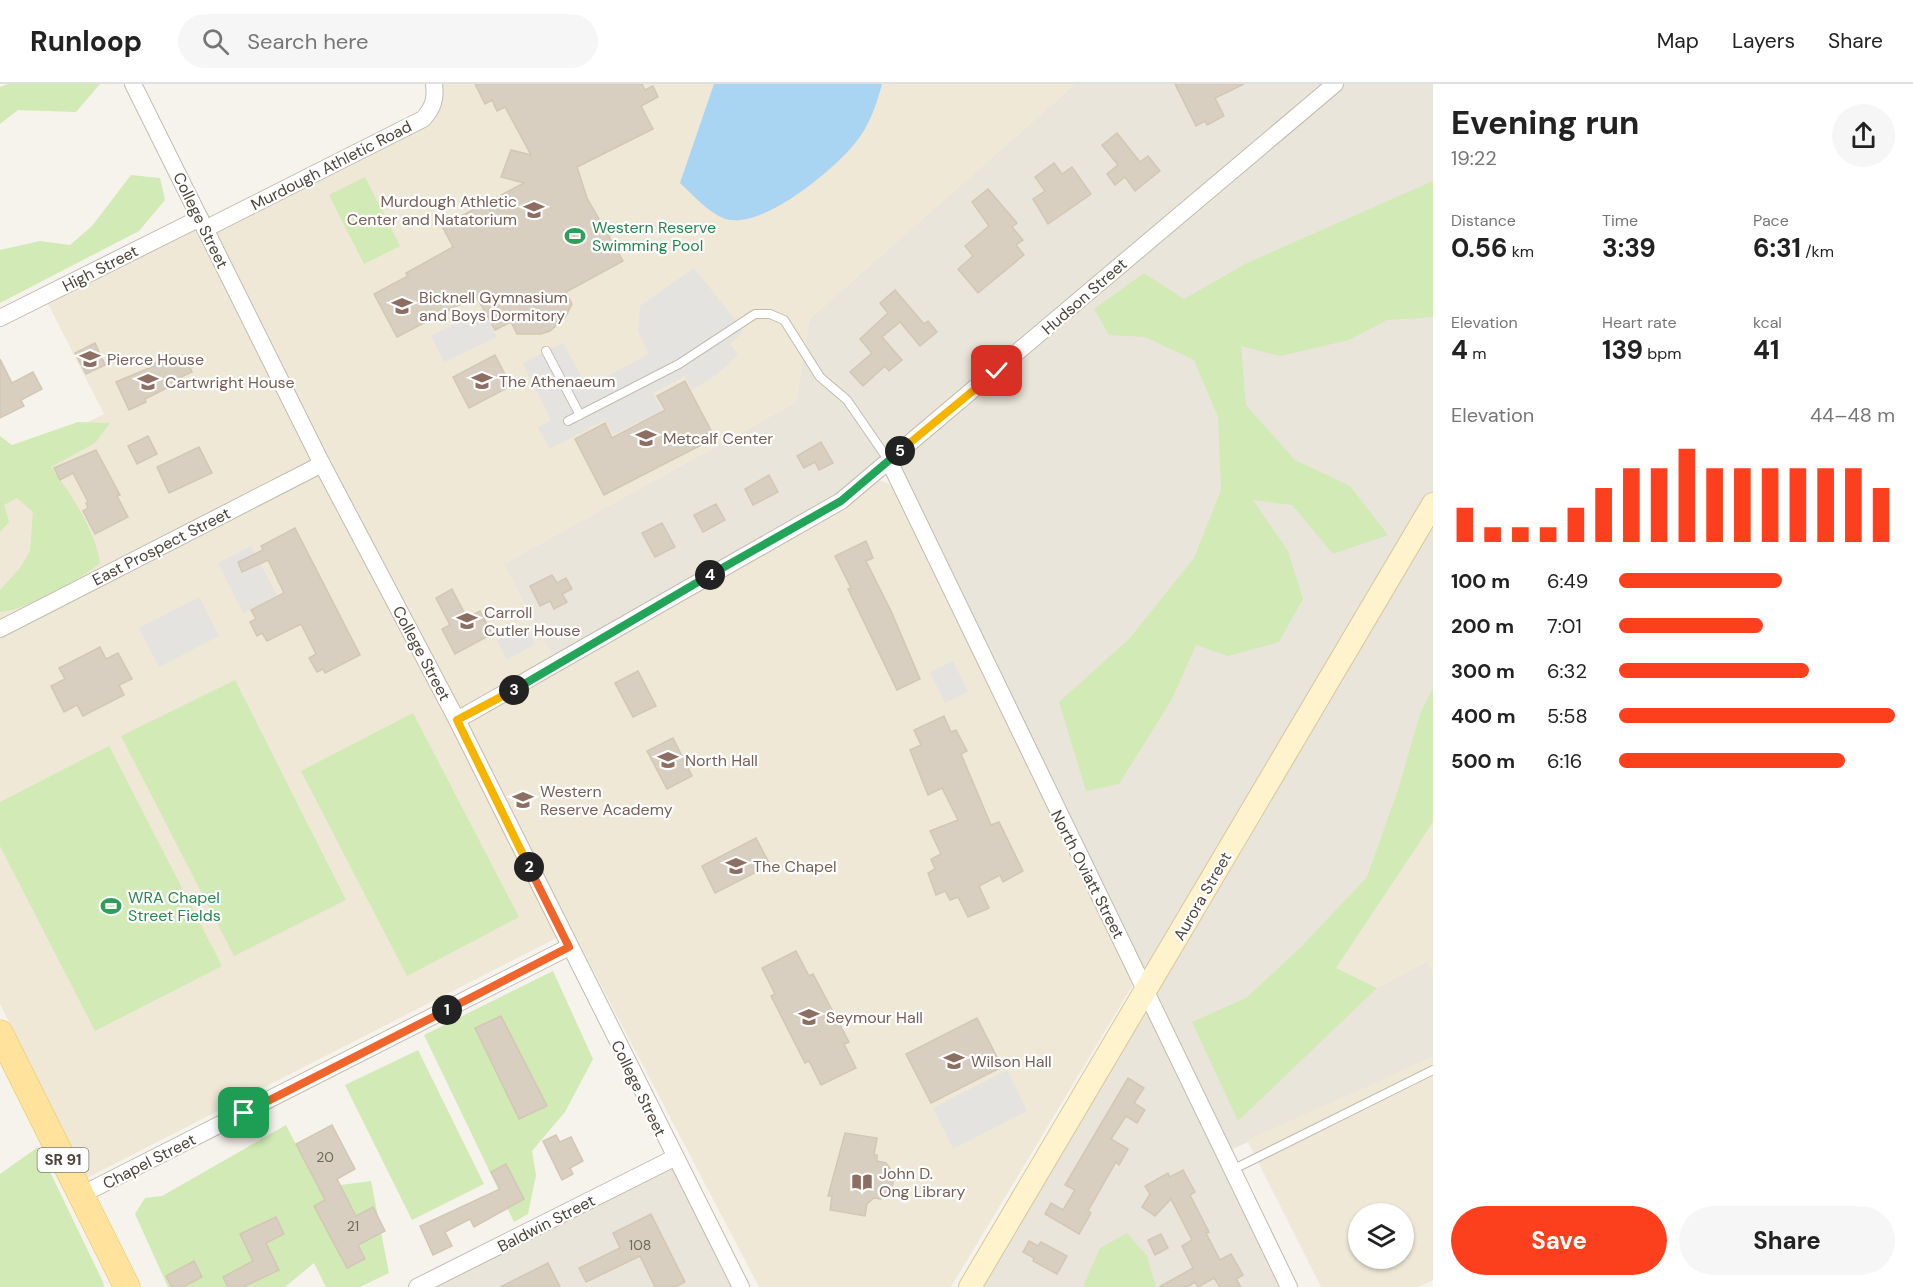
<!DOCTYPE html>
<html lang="en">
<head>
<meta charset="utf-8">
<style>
  body { margin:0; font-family:"DM Sans",sans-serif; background:#f6f6f6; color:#222; height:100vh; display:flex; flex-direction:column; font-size:22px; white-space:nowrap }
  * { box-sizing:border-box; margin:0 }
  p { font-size:20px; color:#767676 }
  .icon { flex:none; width:33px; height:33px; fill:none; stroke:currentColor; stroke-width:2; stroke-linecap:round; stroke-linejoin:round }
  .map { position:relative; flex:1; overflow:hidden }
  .drawer { display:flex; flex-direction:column; background:#fff; width:480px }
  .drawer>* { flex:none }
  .tools { position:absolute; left:1348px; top:1119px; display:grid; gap:12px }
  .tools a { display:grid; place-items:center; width:66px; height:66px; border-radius:50%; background:#fff; box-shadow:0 2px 4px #0004; font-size:30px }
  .pin { position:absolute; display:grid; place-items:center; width:51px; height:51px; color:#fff; margin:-26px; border-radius:12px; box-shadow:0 3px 9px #0006 }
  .km { position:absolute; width:30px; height:30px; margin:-15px; border-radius:50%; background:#222; color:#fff; font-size:16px; line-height:30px; text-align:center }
  .round { display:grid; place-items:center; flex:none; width:63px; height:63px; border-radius:32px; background:#f6f6f6 }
  .summary { display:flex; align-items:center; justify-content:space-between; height:102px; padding:0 18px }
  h1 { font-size:33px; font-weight:700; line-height:45px }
  .stats { display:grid; grid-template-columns:repeat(3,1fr); gap:9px; height:102px; padding:6px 18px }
  .stats div { display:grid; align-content:center }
  .stats b { font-size:26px; font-weight:700 }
  .stats small { font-size:16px; font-weight:400 }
  .stats p { font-size:16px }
  .chart { height:168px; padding:12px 18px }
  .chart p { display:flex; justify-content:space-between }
  .chart svg { width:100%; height:108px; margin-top:6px; stroke:#fc3f1d; stroke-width:6 }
  .button { display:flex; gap:12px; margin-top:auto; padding:12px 18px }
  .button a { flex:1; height:69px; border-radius:36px; background:#fc3f1d; color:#fff; font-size:24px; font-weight:700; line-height:69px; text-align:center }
  .button a+a { background:#f6f6f6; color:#222 }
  ul { padding:0 18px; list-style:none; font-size:20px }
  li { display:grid; grid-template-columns:96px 72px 1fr; align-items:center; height:45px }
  li i { height:15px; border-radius:8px; background:#fc3f1d }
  header { display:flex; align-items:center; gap:36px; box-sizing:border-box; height:84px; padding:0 30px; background:#fff; border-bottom:2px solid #e0e0e0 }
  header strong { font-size:28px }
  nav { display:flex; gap:33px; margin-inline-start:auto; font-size:21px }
  .search { width:420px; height:54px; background:#f6f6f6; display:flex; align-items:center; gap:15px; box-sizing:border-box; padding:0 21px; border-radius:33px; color:#767676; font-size:22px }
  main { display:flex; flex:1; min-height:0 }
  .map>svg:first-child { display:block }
  .residential { fill:#eae5da }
  .education { fill:#efe8d6; fill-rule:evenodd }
  .green { fill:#d2eab5 }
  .parking { fill:#e5e3e0 }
  .water { fill:#a9d4f2 }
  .building { fill:#d8cfc1; stroke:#d3c7b4; stroke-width:1.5 }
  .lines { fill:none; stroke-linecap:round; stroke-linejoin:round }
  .lane-casing { stroke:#c2bbae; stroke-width:10 }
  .street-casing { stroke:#c2bbae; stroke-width:18 }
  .secondary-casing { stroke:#d6c79b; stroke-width:24 }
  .primary-casing { stroke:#e6c16a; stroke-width:27 }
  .lane { stroke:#fff; stroke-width:8 }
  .street { stroke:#fff; stroke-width:16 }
  .secondary { stroke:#fff3cd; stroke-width:22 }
  .primary { stroke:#ffe39c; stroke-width:26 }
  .split-1-casing { stroke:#fff; stroke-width:12 }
  .split-2-casing { stroke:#fff; stroke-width:12 }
  .split-3-casing { stroke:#fff; stroke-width:12 }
  .split-4-casing { stroke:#fff; stroke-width:12 }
  .split-5-casing { stroke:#fff; stroke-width:12 }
  .split-6-casing { stroke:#fff; stroke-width:12 }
  .split-1 { stroke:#f0652b; stroke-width:8 }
  .split-2 { stroke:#f0652b; stroke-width:8 }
  .split-3 { stroke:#f5b400; stroke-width:8 }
  .split-4 { stroke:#22a559; stroke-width:8 }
  .split-5 { stroke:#22a559; stroke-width:8 }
  .split-6 { stroke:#f5b400; stroke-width:8 }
  .labels { text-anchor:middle; stroke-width:4.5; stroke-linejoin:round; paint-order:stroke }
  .number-label { font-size:14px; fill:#6e675b }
  .shield { fill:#fff; stroke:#817c74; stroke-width:1.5 }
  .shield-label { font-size:15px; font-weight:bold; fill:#4b4439 }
  .street-label { font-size:16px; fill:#4b4439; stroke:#fff }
  .education-label { font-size:16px; fill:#785e54; stroke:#fff; text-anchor:start }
  .leisure-label { font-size:16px; fill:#27864d; stroke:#fff; text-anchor:start }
</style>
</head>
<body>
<header>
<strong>Runloop</strong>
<div class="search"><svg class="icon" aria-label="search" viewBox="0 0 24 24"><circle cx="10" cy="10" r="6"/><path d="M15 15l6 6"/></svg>Search here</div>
<nav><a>Map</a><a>Layers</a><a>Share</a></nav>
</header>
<main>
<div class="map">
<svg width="1433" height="1203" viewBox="0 0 1433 1203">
  <rect width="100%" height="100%" fill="#f6f3ec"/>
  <g class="residential">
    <polygon points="1075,0 1433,0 1433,738 1336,884 1377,904 1427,877 1433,888 1433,973 1224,1069 1289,1203 970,1203 1147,906 889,377 852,408 557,581 503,480 796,318 809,235"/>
    <polygon points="674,1074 741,1203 416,1203"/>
  </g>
  <g class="education">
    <polygon points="434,0 1075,0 809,235 796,318 503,480 559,585 879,396 894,402 1134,899 951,1203 759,1203 572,846 87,1094 0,920 0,382 104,330 44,212 200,134 205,144 423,35"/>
    <polygon points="1433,738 1433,888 1427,877 1377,904 1336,884"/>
    <path d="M 1433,973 L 1433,1196 L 1418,1203 L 1321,1203 L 1247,1056 ZM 1359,1130 L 1404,1130 L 1404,1174 L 1359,1174 Z"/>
  </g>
  <g class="green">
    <polygon points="8,0 100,0 76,28 18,26 0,40 0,3"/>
    <polygon points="131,91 160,94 165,116 139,147 0,219 0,166 40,157 70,161 92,142"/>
    <polygon points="365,93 400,162 364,180 329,111"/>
    <polygon points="1433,97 1433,233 1387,236 1349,256 1280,272 1241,262 1246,321 1295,376 1350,402 1388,451 1333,470 1292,421 1253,416 1288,467 1303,515 1279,558 1228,572 1196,561 1172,615 1119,700 1086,707 1059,618 1129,555 1194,474 1221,406 1218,333 1194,276 1145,253 1109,251 1094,225 1144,189 1184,215 1247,179"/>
    <path d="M 78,338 L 110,339 L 95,359 L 51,383 C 71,410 95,446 100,479 C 81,495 25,527 0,528 L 0,506 L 20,484 L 30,467 L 33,428 L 17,414 L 4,421 L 9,438 L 0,448 L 0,352 L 12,361 Z"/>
    <polygon points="235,596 346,816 234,872 121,652"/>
    <polygon points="1433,604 1433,738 1336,884 1377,904 1238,1037 1192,938 1246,914 1301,863 1367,793 1399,703 1420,630"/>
    <polygon points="413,629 519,833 407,892 301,687"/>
    <polygon points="109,662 222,882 95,947 0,762 0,718"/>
    <polygon points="553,887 593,975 565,1028 532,1067 536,1091 528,1130 514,1138 424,951"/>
    <polygon points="418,966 484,1100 412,1136 345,1001"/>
    <polygon points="286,1041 318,1104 371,1097 389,1189 360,1203 326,1203 314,1179 285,1203 168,1203 135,1130 145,1114 162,1112"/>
    <polygon points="38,1063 103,1198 104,1203 0,1203 0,1090"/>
    <polygon points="1127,1149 1147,1172 1156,1203 1083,1203 1100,1164"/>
  </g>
  <g class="parking">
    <polygon points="694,184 744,247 730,260 738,271 716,291 692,306 685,292 653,309 662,326 613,351 605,336 550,365 538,344 551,336 523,279 563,259 587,303 649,270 638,248 640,222"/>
    <polygon points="483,225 497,253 444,278 431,252"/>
    <polygon points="251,462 277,511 243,529 218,479"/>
    <polygon points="199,513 219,552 159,583 139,544"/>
    <polygon points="525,541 535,560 507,576 497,557"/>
    <polygon points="953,577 968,608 945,619 930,588"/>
    <polygon points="1007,986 1027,1027 953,1065 933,1024"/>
  </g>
  <path class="water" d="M 714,0 L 882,0 C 876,22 870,40 856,58 C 835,85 759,149 723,134 C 707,127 693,111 680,99 Z"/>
  <g class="building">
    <polygon points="475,0 642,0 645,6 653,2 658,13 641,22 653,45 577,83 587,114 623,177 566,208 572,220 565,234 550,247 541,250 517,250 511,238 495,246 476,212 397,253 374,210 408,192 406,189 453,163 442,142 524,99 501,93 511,66 531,71 505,23 497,27 492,16 485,20"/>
    <polygon points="1175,0 1244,0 1215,14 1224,32 1207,41 1205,37 1196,42"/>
    <polygon points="1117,49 1140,78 1148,72 1160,87 1135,107 1125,93 1115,101 1107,90 1118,81 1102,61"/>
    <polygon points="1054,79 1062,90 1072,83 1091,110 1048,140 1033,115 1045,107 1035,93"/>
    <polygon points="988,105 1017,139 1012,143 1023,156 1016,161 1024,171 978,209 958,185 973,172 965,162 989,142 972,118"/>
    <polygon points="895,206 924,240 928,237 937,248 920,262 900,238 882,253 902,276 889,287 885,282 863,302 850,288 872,269 860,255 888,229 880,219"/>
    <polygon points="95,259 105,281 86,290 75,269"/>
    <polygon points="171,271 173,275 184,271 192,288 181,293 183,296 145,315 146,318 129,326 116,298 154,282 153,280"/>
    <polygon points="495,271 511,302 469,324 453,293"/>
    <polygon points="0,275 12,299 33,288 42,305 21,316 24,322 0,334"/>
    <polygon points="685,297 715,354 604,411 575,355 605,339 612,354 665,326 657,312"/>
    <polygon points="148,352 157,370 137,380 128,362"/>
    <polygon points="821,358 833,379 819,386 815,378 804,384 797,372"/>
    <polygon points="199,363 212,389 169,409 157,383"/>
    <polygon points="96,366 120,411 117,412 128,433 95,450 83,427 88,424 86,419 88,418 73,389 60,396 54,384"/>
    <polygon points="769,391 778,408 753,421 745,405"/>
    <polygon points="716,420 725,436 703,448 694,431"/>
    <polygon points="662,439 675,463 655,473 642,449"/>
    <polygon points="295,444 360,571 325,589 323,585 317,588 309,574 316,570 301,540 267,557 262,549 257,552 250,538 256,535 251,526 284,509 268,476 242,488 238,478 263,466 261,462"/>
    <polygon points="866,457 873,474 866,477 891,527 920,595 897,606 848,505 851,504 835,472"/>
    <polygon points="552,491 557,499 566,494 572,505 562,510 567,518 554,525 550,517 540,522 530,502"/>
    <polygon points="452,505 467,534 480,527 492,550 455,570 442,545 450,541 436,514"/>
    <polygon points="100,563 106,575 118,569 132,595 119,601 124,611 83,632 77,621 64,628 51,602 65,595 59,584"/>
    <polygon points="638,587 656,622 633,633 615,599"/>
    <polygon points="944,632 951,648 956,646 967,667 961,670 991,741 999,738 1023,787 1003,798 1000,791 979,802 989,824 968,833 958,813 950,816 945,807 936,811 928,789 935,785 931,775 941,770 930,747 958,736 942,704 928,711 910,666 921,661 914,646"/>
    <polygon points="673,654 692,692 667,705 647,667"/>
    <polygon points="756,754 770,781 715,809 702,782"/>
    <polygon points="796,867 809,892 813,890 849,958 844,960 856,984 821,1001 809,977 805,979 771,912 775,910 762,884"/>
    <polygon points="501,932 547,1022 519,1035 475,944"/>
    <polygon points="977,934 1002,983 931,1019 906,970"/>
    <polygon points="1128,994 1144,1004 1134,1019 1145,1026 1137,1039 1126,1032 1111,1055 1128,1065 1119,1081 1116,1078 1088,1127 1091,1129 1079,1150 1045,1130 1051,1119 1063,1126 1075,1106 1065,1101"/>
    <polygon points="332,1041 355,1085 337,1095 356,1132 373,1123 385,1147 358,1161 365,1175 347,1184 314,1122 325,1116 296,1060"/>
    <polygon points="845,1049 877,1054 874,1071 877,1071 877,1077 886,1079 894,1090 892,1106 881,1115 874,1114 867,1120 865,1132 830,1126 832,1112 828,1112"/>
    <polygon points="556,1051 560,1058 571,1053 583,1077 570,1084 573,1090 562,1096 543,1057"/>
    <polygon points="506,1080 524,1115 474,1143 470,1135 445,1148 452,1162 433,1171 420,1142 500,1105 491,1088"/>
    <polygon points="1183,1086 1195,1108 1190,1111 1209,1148 1206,1149 1220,1176 1231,1170 1243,1191 1236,1195 1241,1203 1220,1203 1214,1194 1198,1203 1195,1198 1187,1203 1159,1203 1193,1184 1182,1162 1192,1156 1171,1115 1155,1132 1142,1123 1150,1110 1145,1102 1168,1089 1170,1093"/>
    <polygon points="651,1130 685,1198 675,1203 655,1203 640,1172 586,1198 579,1184 620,1164 613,1149"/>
    <polygon points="276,1133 284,1150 266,1159 279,1186 243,1203 228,1203 223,1193 253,1177 240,1150"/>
    <polygon points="1161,1150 1168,1164 1155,1171 1148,1156"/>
    <polygon points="1029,1157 1038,1162 1041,1158 1067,1172 1057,1190 1033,1177 1034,1174 1023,1168"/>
    <polygon points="194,1177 202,1193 183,1203 172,1203 166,1192"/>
    <polygon points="548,1179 560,1203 500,1203"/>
  </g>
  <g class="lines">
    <g class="lane-casing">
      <g id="lane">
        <polyline points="546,267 580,331"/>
        <polyline points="568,337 679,280 755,230 770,230 784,236 820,293 847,316 889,377"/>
        <polyline points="1232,1086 1433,986"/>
      </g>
    </g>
    <g class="street-casing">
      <g id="street">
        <polyline points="133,0 322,380 457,636 741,1203"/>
        <path d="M 205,145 L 423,35 C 433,24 436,15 434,0"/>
        <polyline points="0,234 200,134"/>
        <polyline points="889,377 1289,1203"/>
        <polyline points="0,545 322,380"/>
        <polyline points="457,636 841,417 1335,0"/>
        <polyline points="81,1111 569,863"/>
        <polyline points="417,1203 674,1074"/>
      </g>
    </g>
    <g class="secondary-casing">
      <polyline id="secondary" points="970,1203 1433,420"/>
    </g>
    <g class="primary-casing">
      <polyline id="primary" points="0,949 127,1203"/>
    </g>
    <use href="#lane" class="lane"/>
    <use href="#street" class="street"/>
    <use href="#secondary" class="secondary"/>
    <use href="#primary" class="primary"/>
  </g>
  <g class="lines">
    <g class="split-1-casing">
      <polyline id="split-1" points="244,1029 447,926"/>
    </g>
    <g class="split-2-casing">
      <polyline id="split-2" points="447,926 569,863 529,783"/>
    </g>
    <g class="split-3-casing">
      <polyline id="split-3" points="514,606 457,636 529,783"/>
    </g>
    <g class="split-4-casing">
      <polyline id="split-4" points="514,606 710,491"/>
    </g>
    <g class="split-5-casing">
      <polyline id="split-5" points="710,491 841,417 900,367"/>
    </g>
    <g class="split-6-casing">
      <polyline id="split-6" points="900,367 997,287"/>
    </g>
    <use href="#split-1" class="split-1"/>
    <use href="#split-2" class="split-2"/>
    <use href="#split-3" class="split-3"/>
    <use href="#split-4" class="split-4"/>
    <use href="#split-5" class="split-5"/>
    <use href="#split-6" class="split-6"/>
  </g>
  <defs>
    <g id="school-bare" transform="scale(1.62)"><path d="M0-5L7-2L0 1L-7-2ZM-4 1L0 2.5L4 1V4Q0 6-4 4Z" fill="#8d6e63" stroke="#fff" stroke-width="2.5" paint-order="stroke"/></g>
    <g id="stadium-bare" transform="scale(1.62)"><path d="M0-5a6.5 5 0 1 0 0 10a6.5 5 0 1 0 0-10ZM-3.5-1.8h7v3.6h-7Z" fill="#2e9e5b" stroke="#fff" stroke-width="2.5" paint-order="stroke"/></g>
    <g id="university-bare" transform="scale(1.62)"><path d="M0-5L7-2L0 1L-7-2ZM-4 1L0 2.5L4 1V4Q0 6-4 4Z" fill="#8d6e63" stroke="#fff" stroke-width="2.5" paint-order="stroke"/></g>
    <g id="library-bare" transform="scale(1.62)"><path d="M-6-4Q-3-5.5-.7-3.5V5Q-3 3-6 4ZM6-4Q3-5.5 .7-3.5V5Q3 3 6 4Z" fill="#8d6e63" stroke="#fff" stroke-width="2.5" paint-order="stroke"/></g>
  </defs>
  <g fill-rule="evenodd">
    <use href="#school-bare" x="534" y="126"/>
    <use href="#stadium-bare" x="575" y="152"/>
    <use href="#school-bare" x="402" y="222"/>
    <use href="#school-bare" x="90" y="275"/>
    <use href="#school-bare" x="482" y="297"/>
    <use href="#school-bare" x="148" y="298"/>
    <use href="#school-bare" x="646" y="354"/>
    <use href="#school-bare" x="467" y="537"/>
    <use href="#school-bare" x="668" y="676"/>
    <use href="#university-bare" x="523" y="716"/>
    <use href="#school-bare" x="736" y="782"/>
    <use href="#stadium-bare" x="111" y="822"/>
    <use href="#school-bare" x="809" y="933"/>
    <use href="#school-bare" x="954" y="977"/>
    <use href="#library-bare" x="862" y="1098"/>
  </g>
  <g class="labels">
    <g class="number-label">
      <text x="325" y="1078">20</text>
      <text x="353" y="1147">21</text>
      <text x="640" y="1166">108</text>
    </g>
    <rect class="shield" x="37.5" y="1064" width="51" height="24" rx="4.5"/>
    <g class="shield-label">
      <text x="63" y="1081">SR 91</text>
    </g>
    <g class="street-label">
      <text transform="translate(331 81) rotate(-27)" y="6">Murdough Athletic Road</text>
      <text transform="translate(201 136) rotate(64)" y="6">College Street</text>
      <text transform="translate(100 184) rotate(-27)" y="6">High Street</text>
      <text transform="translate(1084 212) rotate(-41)" y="6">Hudson Street</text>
      <text transform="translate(161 462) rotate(-27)" y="6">East Prospect Street</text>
      <text transform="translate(422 569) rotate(62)" y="6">College Street</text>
      <text transform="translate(1088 790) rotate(63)" y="6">North Oviatt Street</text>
      <text transform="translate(1202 812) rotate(-60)" y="6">Aurora Street</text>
      <text transform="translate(639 1004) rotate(64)" y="6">College Street</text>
      <text transform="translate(149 1077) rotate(-27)" y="6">Chapel Street</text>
      <text transform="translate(546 1139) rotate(-27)" y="6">Baldwin Street</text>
    </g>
    <g class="education-label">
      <text x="517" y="123" text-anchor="end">Murdough Athletic<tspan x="517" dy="18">Center and Natatorium</tspan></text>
      <text x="419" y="219">Bicknell Gymnasium<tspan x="419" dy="18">and Boys Dormitory</tspan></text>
      <text x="107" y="281">Pierce House</text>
      <text x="499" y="303">The Athenaeum</text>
      <text x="165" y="304">Cartwright House</text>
      <text x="663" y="360">Metcalf Center</text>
      <text x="484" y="534">Carroll<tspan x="484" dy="18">Cutler House</tspan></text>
      <text x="685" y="682">North Hall</text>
      <text x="540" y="713">Western<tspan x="540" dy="18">Reserve Academy</tspan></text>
      <text x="753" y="788">The Chapel</text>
      <text x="826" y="939">Seymour Hall</text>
      <text x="971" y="983">Wilson Hall</text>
      <text x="879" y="1095">John D.<tspan x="879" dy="18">Ong Library</tspan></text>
    </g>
    <g class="leisure-label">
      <text x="592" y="149">Western Reserve<tspan x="592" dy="18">Swimming Pool</tspan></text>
      <text x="128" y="819">WRA Chapel<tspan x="128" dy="18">Street Fields</tspan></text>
    </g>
  </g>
</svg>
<div class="tools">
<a><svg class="icon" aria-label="layers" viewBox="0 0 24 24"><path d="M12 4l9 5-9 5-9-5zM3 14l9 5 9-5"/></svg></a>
</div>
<div class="pin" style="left:244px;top:1029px;background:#1e9e55"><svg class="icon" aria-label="arrive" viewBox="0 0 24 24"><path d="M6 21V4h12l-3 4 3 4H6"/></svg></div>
<div class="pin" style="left:997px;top:287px;background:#d93025"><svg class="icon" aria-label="check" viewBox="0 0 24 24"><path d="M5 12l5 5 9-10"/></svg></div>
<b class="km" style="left:447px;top:926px">1</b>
<b class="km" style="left:529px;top:783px">2</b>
<b class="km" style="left:514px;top:606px">3</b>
<b class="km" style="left:710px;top:491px">4</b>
<b class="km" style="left:900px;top:367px">5</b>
</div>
<section class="drawer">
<div class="summary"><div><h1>Evening run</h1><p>19:22</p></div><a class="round"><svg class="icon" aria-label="share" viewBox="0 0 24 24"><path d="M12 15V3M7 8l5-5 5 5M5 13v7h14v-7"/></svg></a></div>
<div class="stats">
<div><p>Distance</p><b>0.56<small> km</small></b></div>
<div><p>Time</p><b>3:39</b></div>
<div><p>Pace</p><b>6:31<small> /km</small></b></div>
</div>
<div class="stats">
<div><p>Elevation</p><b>4<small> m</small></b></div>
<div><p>Heart rate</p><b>139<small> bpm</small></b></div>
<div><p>kcal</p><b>41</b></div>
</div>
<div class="chart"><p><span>Elevation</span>44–48 m</p>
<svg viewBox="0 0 160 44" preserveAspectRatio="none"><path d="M5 44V30M15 44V38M25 44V38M35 44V38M45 44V30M55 44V22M65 44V14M75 44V14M85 44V6M95 44V14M105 44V14M115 44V14M125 44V14M135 44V14M145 44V14M155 44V22"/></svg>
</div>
<ul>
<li><b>100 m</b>6:49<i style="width:59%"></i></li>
<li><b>200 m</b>7:01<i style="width:52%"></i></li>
<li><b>300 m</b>6:32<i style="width:69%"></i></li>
<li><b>400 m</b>5:58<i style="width:100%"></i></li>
<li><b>500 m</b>6:16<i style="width:82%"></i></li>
</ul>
<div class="button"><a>Save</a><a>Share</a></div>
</section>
</main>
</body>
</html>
